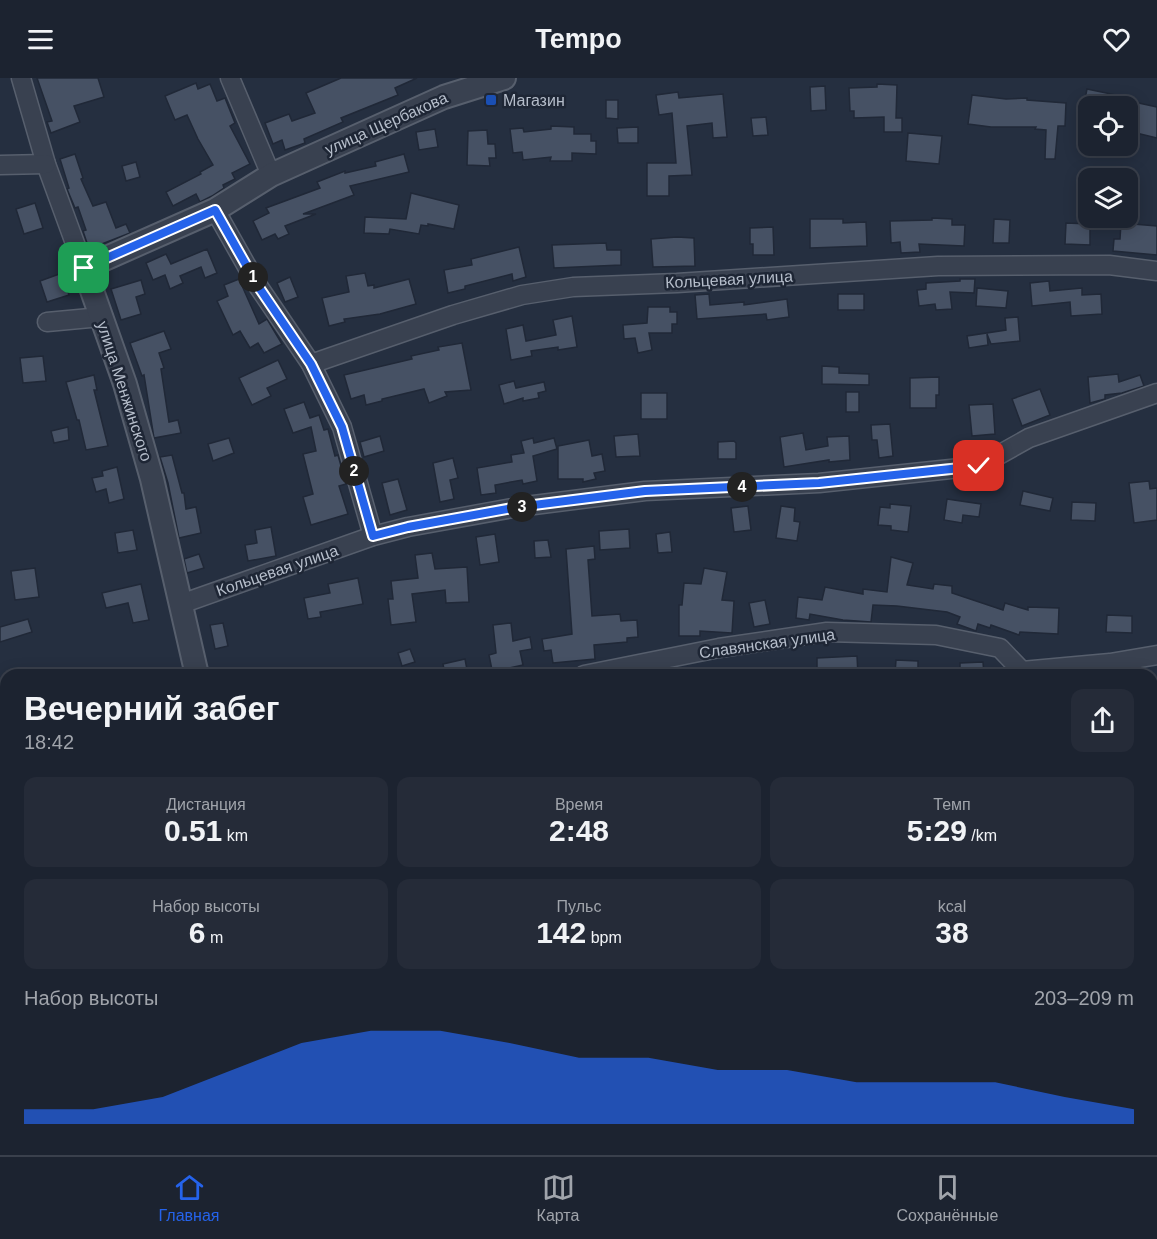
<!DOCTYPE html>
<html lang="ru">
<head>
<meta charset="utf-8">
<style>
  body { margin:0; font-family:Arial,sans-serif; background:#252b38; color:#f1f3f6; height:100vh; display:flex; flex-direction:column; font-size:22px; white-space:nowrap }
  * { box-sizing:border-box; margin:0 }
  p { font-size:20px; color:#a0a4ab }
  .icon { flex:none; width:33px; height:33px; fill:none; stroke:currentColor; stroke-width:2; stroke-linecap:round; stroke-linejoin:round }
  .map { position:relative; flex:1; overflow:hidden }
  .drawer { position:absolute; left:0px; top:591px; width:1158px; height:486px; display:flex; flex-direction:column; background:#1c2330; border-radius:18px 18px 0 0; box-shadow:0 3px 15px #0003,0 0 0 2px #3a404c }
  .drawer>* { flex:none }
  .buttons { position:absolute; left:1078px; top:18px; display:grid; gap:12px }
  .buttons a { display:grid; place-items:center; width:60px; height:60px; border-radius:12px; background:#1c2330; box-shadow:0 3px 15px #0003,0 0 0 2px #3a404c; font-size:30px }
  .pin { position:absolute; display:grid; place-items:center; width:51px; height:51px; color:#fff; margin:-26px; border-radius:12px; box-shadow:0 3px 9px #0006 }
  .km { position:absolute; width:30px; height:30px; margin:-15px; border-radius:50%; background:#222; color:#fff; font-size:16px; line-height:30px; text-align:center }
  .round { display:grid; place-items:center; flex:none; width:63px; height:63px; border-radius:12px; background:#252b38 }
  .headline { display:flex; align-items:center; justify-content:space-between; height:102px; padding:0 24px }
  h1 { font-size:33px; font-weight:600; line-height:45px }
  .metrics { display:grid; grid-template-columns:repeat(3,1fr); gap:9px; height:102px; padding:6px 24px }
  .metrics div { display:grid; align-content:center; border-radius:12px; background:#252b38; text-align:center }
  .metrics b { font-size:30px; font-weight:600 }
  .metrics small { font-size:16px; font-weight:400 }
  .metrics p { font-size:16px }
  .chart { height:168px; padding:12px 24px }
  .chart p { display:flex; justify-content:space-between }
  .chart svg { width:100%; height:108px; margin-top:6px; fill:#2563eb; opacity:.7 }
  header { display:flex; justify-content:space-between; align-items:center; height:78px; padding:0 24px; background:#1c2330; font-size:27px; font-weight:600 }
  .tab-bar { display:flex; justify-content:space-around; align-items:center; height:84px; border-top:2px solid #3a404c; background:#1c2330; font-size:16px; color:#a0a4ab }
  .tab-bar a { display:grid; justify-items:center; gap:3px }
  .tab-bar .active { color:#2563eb }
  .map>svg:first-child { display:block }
  .building { fill:#465164; stroke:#202837; stroke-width:1.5 }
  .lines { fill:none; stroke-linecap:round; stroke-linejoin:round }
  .minor-casing { stroke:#575f6d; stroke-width:21 }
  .tertiary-casing { stroke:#575f6d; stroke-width:26 }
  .minor { stroke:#394150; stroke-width:18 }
  .tertiary { stroke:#394150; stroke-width:22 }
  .rail { stroke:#5b6577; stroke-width:4.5; stroke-dasharray:6 6; stroke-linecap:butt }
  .route-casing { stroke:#fff; stroke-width:12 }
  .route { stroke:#2563eb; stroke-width:8 }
  .transit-dot { fill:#1a4fb4; stroke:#1e2635; stroke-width:2 }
  .labels { text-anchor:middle; stroke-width:5; stroke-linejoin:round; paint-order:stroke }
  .poi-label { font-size:16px; fill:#b5bdca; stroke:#1e2635; text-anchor:start }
  .street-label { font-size:16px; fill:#b5bdca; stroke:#1e2635 }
</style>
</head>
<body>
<header><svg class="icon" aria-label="menu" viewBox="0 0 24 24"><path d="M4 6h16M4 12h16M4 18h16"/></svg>Tempo<svg class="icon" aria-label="heart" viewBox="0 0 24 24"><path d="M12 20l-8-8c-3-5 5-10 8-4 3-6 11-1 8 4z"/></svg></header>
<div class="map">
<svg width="1157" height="1077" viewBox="0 0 1157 1077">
  <rect width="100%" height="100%" fill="#252f40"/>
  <g class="building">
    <polygon points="37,0 98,0 104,19 74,28 80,44 51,55 47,44 52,43"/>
    <polygon points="341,0 417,0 395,10 398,17 341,40 343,44 304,61 305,65 285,72 282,62 273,66 265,45 289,36 292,43 315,35 306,15"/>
    <polygon points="196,5 198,11 210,6 217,23 225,20 235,45 230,48 250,86 232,95 235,101 223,107 224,110 212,118 200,124 196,116 173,128 166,114 201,96 200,94 213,87 198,61 187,37 175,42 165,18"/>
    <polygon points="877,6 897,7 896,40 902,40 902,54 884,54 884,39 854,40 854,33 850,33 849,10 877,9"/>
    <polygon points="825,8 826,32 811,33 810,9"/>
    <polygon points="1087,11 1116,17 1114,28 1095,28 1084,26"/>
    <polygon points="678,14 679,20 723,16 727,59 713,60 712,45 687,48 692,97 669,98 669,118 647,118 647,85 676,85 672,35 659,37 656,17"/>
    <polygon points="972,17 1006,21 1027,20 1027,22 1066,25 1065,48 1058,48 1055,81 1045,81 1046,52 1035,51 1036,49 991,49 968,46"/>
    <polygon points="606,22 618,22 618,41 606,40"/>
    <polygon points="1134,24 1157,29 1157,60 1128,53"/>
    <polygon points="766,39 768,57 753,58 751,40"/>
    <polygon points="551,48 574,49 574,56 591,56 591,63 596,63 596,76 572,75 572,83 550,83 551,79 523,82 522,74 513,75 510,51 523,50 524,54 551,51"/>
    <polygon points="638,49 638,65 618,65 617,50"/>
    <polygon points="435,51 438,69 419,72 416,54"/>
    <polygon points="487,52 488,66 495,66 496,80 489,80 490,88 467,87 468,53"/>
    <polygon points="908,55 942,58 939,86 906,83"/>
    <polygon points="75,76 83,100 81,101 93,128 106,124 116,150 126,146 130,155 89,171 83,153 86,152 78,129 75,130 67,111 69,110 60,81"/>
    <polygon points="404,76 409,94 350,108 354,117 303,136 316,136 285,148 289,156 278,161 275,156 262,162 253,143 269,135 266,130 320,110 317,104 345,93 345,95 376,88 375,84"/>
    <polygon points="136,84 140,99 126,103 122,88"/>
    <polygon points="411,115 459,127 454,151 428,146 428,148 421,147 419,156 390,151 389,156 364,155 365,139 406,141"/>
    <polygon points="35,125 43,150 24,156 16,131"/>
    <polygon points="932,140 952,141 952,147 965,147 964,168 919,166 920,174 901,175 900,164 891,165 890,143 932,142"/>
    <polygon points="810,141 843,141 843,145 866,144 867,168 810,170"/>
    <polygon points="994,141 1010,142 1009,165 993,165"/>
    <polygon points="1066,145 1090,146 1090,167 1065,166"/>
    <polygon points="1121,145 1157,148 1157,177 1113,173 1114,161 1120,161"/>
    <polygon points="773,149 774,177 753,177 753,166 750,166 750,150"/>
    <polygon points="677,159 694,160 695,188 653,189 651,161"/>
    <polygon points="606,165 607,172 621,172 621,187 554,190 552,167"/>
    <polygon points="519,169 526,199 513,203 512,196 465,208 465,211 448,215 444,192 472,187 471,181"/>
    <polygon points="207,171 217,195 205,200 201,189 180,198 183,205 170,211 165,197 153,202 146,185 166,176 171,186"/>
    <polygon points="62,195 69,217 47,224 40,203"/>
    <polygon points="365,195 368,208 374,207 374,210 409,201 416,226 380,236 344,241 345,244 329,248 322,220 349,214 346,198"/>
    <polygon points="290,199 298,219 285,224 277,205"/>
    <polygon points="239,201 259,246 267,241 282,266 264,275 258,265 250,270 240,253 233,257 217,223 228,218 224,207"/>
    <polygon points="960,201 975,201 974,215 950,214 952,231 936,232 935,226 919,228 917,212 926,211 926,205 960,203"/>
    <polygon points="141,202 145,216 136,219 141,236 121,242 111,211"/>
    <polygon points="1049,203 1050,213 1082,210 1082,217 1101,216 1102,236 1071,238 1070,224 1032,228 1030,205"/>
    <polygon points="977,210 1008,213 1006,230 976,228"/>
    <polygon points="709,216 710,227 744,224 744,227 787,221 789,239 767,242 766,236 697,241 695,217"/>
    <rect x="838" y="216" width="26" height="16"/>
    <polygon points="648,229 670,229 670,234 677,234 677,246 672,246 672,255 649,255 652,272 638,275 635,260 624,261 623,247 647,245"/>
    <polygon points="572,238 577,269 558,272 558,269 531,273 532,278 511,282 506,251 523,247 526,263 556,257 553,242"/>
    <polygon points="1018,239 1020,263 991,266 987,256 988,267 969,270 967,258 1006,252 1005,240"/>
    <polygon points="164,253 171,271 159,275 164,290 161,291 169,344 178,342 181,355 154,360 144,297 142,298 130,265"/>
    <polygon points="462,265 471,312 445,314 447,318 429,325 424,311 382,321 382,323 366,327 364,317 351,321 344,297 412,281 411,278 439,272 438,269"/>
    <polygon points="43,278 46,303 23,305 20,280"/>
    <polygon points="278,282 287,301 267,310 271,318 252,327 239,300"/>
    <polygon points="822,288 839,289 839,295 869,296 869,307 822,306"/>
    <polygon points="1118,296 1119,304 1140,297 1144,308 1122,315 1105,317 1105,321 1090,325 1088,299"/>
    <polygon points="94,297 97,312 94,312 108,368 86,372 79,342 77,342 66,304"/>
    <polygon points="939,299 939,317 936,317 936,330 910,330 910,300"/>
    <polygon points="514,303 516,310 544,304 546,313 538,315 539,320 523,323 523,320 504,326 499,307"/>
    <polygon points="1040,311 1050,337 1022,348 1012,321"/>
    <rect x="846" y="314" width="13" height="20"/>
    <rect x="641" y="315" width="26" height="26"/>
    <polygon points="304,324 310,340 319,337 324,352 328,351 335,378 338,377 346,406 339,408 348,436 311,447 303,419 313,416 303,376 316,373 311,349 293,355 284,331"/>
    <polygon points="993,326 995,356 972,358 969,327"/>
    <polygon points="890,346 893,378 879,380 877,362 872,362 871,347"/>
    <polygon points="68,349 69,362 54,365 51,353"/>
    <polygon points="803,355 806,372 828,368 827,359 849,358 850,382 829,384 829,382 784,389 780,359"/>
    <polygon points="638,356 640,378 616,379 614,358"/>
    <polygon points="380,358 384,373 364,379 360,364"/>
    <polygon points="229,360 234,375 213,383 208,366"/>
    <polygon points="533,360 534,365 554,360 557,371 533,378 537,403 523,406 522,402 495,407 496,415 481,417 477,390 512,384 511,377 524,375 521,363"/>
    <polygon points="589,362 592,378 602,376 605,393 594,395 596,401 583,404 583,401 558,401 558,368"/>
    <polygon points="734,363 736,365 736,381 718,381 718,364"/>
    <polygon points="172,377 182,415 184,415 186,431 196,429 201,455 179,460 168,405 160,379"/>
    <polygon points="453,380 458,400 450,402 454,421 440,424 433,385"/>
    <polygon points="117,389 124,421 109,425 106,411 96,414 92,400 103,398 102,393"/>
    <polygon points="398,401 407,432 390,437 382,405"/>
    <polygon points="1149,403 1150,411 1157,410 1157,442 1134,445 1129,405"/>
    <polygon points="1023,413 1053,420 1050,433 1020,427"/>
    <polygon points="947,421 981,426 979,439 963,437 962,445 944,442"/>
    <polygon points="1072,424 1096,425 1095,443 1071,442"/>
    <polygon points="890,426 911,428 908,454 891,452 891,448 878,447 880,429 890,430"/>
    <polygon points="748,428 751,452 734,454 731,430"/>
    <polygon points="781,428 795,430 794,443 800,444 797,463 776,460"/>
    <polygon points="271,449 276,478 248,483 245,467 257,465 255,452"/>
    <polygon points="629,451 630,470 600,472 599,453"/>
    <polygon points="133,452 137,472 118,475 115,455"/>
    <polygon points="670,454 672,474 658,475 656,456"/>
    <polygon points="495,456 499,484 480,487 476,459"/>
    <polygon points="548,462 551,479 535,480 534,463"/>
    <polygon points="594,468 595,481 588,482 592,538 620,536 621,543 637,542 638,559 627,560 627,564 594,567 595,581 553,585 551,572 544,573 542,561 572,556 566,471"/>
    <polygon points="432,475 435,491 467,489 469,524 446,525 445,512 412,516 416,544 391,547 388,521 393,521 391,503 418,500 415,477"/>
    <polygon points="199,476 204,490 187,495 184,481"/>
    <polygon points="891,479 913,485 907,507 933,511 934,506 952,508 952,515 1003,532 1005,525 1028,532 1028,529 1059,530 1058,556 1020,554 1019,557 991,547 990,550 978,546 976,553 957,546 960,539 947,534 897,528 873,527 871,544 843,542 810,536 809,542 796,540 798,519 822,522 825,509 863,516 863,511 887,514"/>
    <polygon points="35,490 39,519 15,522 11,493"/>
    <polygon points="704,490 727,494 722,522 734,523 732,555 700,553 700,558 679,558 679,527 682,527 684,505 701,506"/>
    <polygon points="358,500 363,526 320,534 321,539 308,541 304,520 330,515 328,506"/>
    <polygon points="141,506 149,542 133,545 128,525 106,530 102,515"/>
    <polygon points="765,522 770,546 754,549 749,525"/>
    <polygon points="1107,537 1132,538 1132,555 1106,554"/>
    <polygon points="28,541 32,554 0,564 0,549"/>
    <polygon points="223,545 228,568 215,571 210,547"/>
    <polygon points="511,545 513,563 530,559 532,571 520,573 523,587 505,591 506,597 493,597 489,577 496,575 493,547"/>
    <polygon points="410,571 415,584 402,588 398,575"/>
    <polygon points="857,578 858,597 817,597 817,580"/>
    <polygon points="465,581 468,597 445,597 443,586"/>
    <polygon points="896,582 918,583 918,597 895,596"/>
    <polygon points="983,584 984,597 960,597 960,585"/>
  </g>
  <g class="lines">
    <g class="minor-casing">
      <g id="minor">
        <polyline points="21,0 46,86 84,190"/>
        <polyline points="230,0 271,97"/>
        <polyline points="0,87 46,86"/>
        <polyline points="215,132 258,208 311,286 342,349 373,458"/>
        <polyline points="47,244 101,239"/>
        <polyline points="311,286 453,237 522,217 573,209 677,205 938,188 1109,187 1157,193"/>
        <polyline points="181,526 373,458 408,449 518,429 645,413 819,405 979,388 1029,360 1157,315"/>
        <polyline points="584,597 719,570 827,554 936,557 1000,570 1022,593 1110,585 1157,577"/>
        <polyline points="1152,634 1157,633"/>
        <polyline points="1152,784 1157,783"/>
        <polyline points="0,908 6,907"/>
        <polyline points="1152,927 1157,927"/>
        <polyline points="0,1071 6,1058"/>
        <polyline points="930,1071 931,1077"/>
        <polyline points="1106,1077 1157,1071"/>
      </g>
    </g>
    <g class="tertiary-casing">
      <g id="tertiary">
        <polyline points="197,597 152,401 125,306 84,190 215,132 271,97 444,19 504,0"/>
        <polyline points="212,1077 215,1071"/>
      </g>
    </g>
    <use href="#minor" class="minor"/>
    <use href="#tertiary" class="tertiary"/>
    <g class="rail">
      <polyline points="1152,612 1157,612"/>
      <polyline points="0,704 6,704"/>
    </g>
  </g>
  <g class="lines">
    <g class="route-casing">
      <polyline id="route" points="84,190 215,132 258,208 311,286 342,349 373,458 408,449 518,429 645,413 819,405 979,388"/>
    </g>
    <use href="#route" class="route"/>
  </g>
  <rect class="transit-dot" x="485" y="16" width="12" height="12" rx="3"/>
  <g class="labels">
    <g class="poi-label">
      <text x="503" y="28">Магазин</text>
    </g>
    <g class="street-label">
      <text transform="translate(386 45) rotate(-24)" y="6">улица Щербакова</text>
      <text transform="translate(729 201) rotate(-3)" y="6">Кольцевая улица</text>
      <text transform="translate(125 313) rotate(72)" y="6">улица Менжинского</text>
      <text transform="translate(277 492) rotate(-19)" y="6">Кольцевая улица</text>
      <text transform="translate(767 565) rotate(-8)" y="6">Славянская улица</text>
    </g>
  </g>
</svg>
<div class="buttons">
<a><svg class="icon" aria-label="locate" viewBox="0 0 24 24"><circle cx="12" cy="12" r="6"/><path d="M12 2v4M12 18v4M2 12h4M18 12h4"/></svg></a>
<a><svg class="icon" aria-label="layers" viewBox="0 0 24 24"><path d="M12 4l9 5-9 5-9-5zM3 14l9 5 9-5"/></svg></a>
</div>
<div class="pin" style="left:84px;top:190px;background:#1e9e55"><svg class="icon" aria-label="arrive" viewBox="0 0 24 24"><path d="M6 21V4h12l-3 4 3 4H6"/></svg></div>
<div class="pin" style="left:979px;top:388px;background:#d93025"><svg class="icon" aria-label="check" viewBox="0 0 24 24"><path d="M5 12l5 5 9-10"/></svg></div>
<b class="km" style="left:253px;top:199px">1</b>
<b class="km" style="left:354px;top:393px">2</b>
<b class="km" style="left:522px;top:429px">3</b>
<b class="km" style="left:742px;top:409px">4</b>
<section class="drawer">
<div class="headline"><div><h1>Вечерний забег</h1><p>18:42</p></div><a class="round"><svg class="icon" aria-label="share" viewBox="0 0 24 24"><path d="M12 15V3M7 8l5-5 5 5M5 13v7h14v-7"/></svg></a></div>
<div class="metrics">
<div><p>Дистанция</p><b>0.51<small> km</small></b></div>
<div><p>Время</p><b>2:48</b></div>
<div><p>Темп</p><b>5:29<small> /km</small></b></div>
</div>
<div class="metrics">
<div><p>Набор высоты</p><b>6<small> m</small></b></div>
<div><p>Пульс</p><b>142<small> bpm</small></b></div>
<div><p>kcal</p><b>38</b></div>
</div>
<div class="chart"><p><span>Набор высоты</span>203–209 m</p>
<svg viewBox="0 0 160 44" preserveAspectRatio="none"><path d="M0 44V38L10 38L20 33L30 22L40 11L50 6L60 6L70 11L80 17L90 17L100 22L110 22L120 27L130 27L140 27L150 33L160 38V44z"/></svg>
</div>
</section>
</div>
<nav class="tab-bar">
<a class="active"><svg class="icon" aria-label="home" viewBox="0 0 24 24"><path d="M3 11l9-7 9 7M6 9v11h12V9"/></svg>Главная</a>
<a><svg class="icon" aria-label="map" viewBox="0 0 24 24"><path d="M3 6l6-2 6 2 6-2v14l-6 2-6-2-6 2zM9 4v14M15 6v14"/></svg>Карта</a>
<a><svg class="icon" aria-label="saved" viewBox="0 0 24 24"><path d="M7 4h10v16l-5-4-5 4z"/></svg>Сохранённые</a>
</nav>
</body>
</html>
